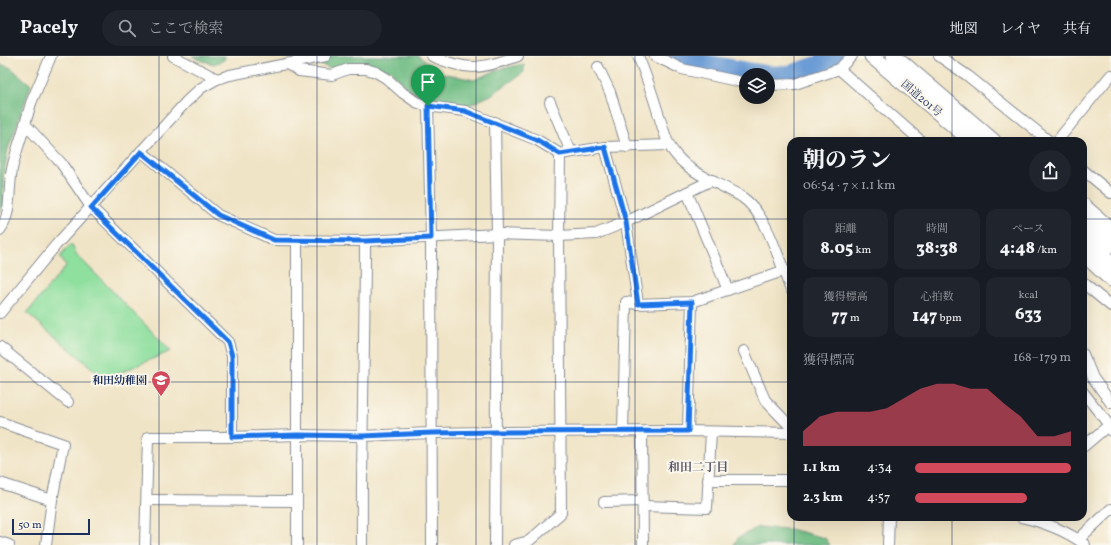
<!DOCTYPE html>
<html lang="ja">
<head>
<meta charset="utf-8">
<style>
  body { margin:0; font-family:Vollkorn,"Noto Serif JP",serif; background:#20242c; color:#f1f3f6; height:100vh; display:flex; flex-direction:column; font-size:15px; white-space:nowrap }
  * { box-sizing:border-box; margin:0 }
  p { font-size:13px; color:#9ea1a6 }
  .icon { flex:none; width:22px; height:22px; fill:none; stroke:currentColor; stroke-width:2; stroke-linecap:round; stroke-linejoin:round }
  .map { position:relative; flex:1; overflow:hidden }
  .drawer { position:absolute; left:787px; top:81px; width:300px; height:384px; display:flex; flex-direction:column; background:#171b24; border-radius:12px; box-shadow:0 4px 16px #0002 }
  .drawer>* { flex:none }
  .controls { position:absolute; left:739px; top:12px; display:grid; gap:8px }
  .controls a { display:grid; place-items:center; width:36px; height:36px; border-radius:50%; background:#171b24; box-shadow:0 4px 16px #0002; font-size:20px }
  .scale { position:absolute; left:12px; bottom:10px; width:78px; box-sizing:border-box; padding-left:4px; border:2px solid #1b2f5e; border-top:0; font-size:11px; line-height:14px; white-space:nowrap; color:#1b2f5e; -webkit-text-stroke:3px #fbf7ec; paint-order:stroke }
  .pin { position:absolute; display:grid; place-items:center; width:34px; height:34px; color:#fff; margin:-41px -17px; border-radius:50% 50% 50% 0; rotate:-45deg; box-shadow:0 0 4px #0007 }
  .pin .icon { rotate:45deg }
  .round { display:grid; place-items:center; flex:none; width:42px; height:42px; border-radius:21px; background:#20242c }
  .overview { display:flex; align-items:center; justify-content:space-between; height:68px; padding:0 16px }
  h1 { font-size:22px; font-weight:800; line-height:30px }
  .figures { display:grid; grid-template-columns:repeat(3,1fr); gap:6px; height:68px; padding:4px 16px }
  .figures div { display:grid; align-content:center; border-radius:10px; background:#20242c; text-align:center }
  .figures b { font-size:17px; font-weight:800 }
  .figures small { font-size:11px; font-weight:400 }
  .figures p { font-size:11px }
  .chart { height:112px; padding:8px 16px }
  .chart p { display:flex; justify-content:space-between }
  .chart svg { width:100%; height:72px; margin-top:4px; fill:#d1495b; opacity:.7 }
  ul { padding:0 16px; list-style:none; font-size:13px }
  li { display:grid; grid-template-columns:64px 48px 1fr; align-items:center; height:30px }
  li i { height:10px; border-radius:5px; background:#d1495b }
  header { display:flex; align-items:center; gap:24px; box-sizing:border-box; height:56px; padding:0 20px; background:#171b24; border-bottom:1px solid #363941 }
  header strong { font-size:19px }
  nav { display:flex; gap:22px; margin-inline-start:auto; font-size:14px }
  .search { width:280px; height:36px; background:#20242c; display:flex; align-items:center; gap:10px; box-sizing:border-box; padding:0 14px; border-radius:22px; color:#9ea1a6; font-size:15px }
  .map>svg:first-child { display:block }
  .green { fill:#8fdf9f; stroke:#55877e }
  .forest { fill:#73be86; stroke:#477672 }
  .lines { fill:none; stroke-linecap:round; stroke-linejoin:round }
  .river { stroke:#6c9cd5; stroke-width:19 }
  .minor-casing { stroke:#868a92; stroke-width:12 }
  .highway-casing { stroke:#868a92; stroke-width:17 }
  .minor { stroke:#fff; stroke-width:10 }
  .highway { stroke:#fff; stroke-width:15 }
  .route-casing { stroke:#fff; stroke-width:8 }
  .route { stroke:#1a73e8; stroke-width:5 }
  .grid { fill:none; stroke:#1b2f5e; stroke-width:1; stroke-opacity:0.55 }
  .labels { text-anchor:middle; stroke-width:4; stroke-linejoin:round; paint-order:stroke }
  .street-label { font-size:11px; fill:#1b2f5e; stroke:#fbf7ec }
  .poi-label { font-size:11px; font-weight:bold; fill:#1b2f5e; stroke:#fbf7ec; text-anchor:end }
  .neighbourhood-label { font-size:12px; font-weight:bold; fill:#59576a; stroke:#fbf7ec }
</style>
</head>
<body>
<header>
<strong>Pacely</strong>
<div class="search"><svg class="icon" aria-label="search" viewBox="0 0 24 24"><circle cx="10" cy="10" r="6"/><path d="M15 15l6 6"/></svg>ここで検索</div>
<nav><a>地図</a><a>レイヤ</a><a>共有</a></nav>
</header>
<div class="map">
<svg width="1111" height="489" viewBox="0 0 1111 489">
  <rect width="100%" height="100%" fill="#fbf7ec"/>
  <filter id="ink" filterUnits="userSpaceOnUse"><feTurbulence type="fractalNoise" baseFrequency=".025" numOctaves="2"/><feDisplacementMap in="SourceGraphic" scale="8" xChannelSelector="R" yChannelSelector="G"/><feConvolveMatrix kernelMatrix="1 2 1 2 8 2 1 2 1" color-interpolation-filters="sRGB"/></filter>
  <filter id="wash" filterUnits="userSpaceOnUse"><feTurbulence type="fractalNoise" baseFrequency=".012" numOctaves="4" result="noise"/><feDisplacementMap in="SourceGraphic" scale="16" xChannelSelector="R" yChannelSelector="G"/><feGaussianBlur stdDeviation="0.9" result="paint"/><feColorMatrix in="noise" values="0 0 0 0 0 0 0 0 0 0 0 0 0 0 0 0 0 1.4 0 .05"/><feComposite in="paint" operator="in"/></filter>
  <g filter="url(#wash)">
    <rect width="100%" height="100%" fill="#f0e4c6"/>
    <polygon class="green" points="71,188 77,199 171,295 105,323 27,257 66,210 60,201"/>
    <g class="forest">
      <polygon points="192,0 225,0 224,4 214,8 203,5"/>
      <polygon points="297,0 418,0 442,17 474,24 500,13 524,8 524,16 491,39 467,50 436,48 410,35 390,14 361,11 332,13"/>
      <polygon points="0,8 11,12 31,29 8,93 3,122 4,147 0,157"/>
      <polygon points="758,471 790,473 825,482 830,489 734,489 738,482"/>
    </g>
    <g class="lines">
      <g class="river">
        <polyline points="680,0 695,6 768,19 788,19 816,10"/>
        <polyline points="823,6 833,0"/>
      </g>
    </g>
  </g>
  <g filter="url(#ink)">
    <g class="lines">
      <g class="minor-casing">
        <g id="minor">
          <polyline points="51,0 31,47 25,68 61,107 91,151 228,286 232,300 232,381"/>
          <polyline points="173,0 217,23"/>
          <path d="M 432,0 C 468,16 482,13 518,0"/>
          <path d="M 638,0 C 646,19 653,40 659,60 C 664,74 666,88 676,99 C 691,118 721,128 742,141 C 768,159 779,205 791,234"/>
          <polyline points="655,0 682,13 746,27"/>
          <polyline points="939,0 968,20 1049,85"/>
          <polyline points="287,8 299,15 332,19 348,13 366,13 376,16 386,22 403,37 416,46 428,50 465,55 537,84 560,98 605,91 669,89"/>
          <polyline points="598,11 610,36 627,91"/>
          <polyline points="839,13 921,85"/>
          <polyline points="768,29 795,28 839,13 852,0"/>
          <polyline points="550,46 571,96"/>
          <polyline points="428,50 431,182 432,489"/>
          <polyline points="495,66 497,178 495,489"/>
          <polyline points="1057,85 1111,19"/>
          <polyline points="605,91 626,166 638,248"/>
          <polyline points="141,95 218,159 274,184 365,185 497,178 559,180 596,178 626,166 712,124"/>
          <polyline points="1083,114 1111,137"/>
          <polyline points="687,136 728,234"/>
          <path d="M 0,174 C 12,158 8,133 12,113 C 15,98 21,83 25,68"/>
          <polyline points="1083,227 1111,250"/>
          <polyline points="0,257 56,189 186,46 201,32 217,23 230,19 326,0"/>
          <polyline points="0,291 68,346"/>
          <polyline points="744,295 765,344 791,371"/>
          <polyline points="1083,298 1093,322 1111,347"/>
          <polyline points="1083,336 1109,369 1111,375"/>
          <polyline points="0,366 63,388 52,444 46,489"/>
          <polyline points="688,375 692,246"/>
          <polyline points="623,376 626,246 638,248 692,246 783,215"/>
          <polyline points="642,376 643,489"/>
          <polyline points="1083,391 1109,369"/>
          <polyline points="708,424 791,424"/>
          <polyline points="0,427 52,444"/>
          <polyline points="147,444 297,445"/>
          <polyline points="604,446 642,445"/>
          <polyline points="643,450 707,452 711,376"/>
          <path d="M 1021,461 C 1041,465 1070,476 1085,489"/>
          <polyline points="1079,483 1111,453"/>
          <polyline points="0,486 9,489"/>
          <polyline points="145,489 148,381 232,381 297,379 362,380 432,377 497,376 688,375 791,377"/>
          <polyline points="297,489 297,184"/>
          <path d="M 362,489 C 361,388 365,287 365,185"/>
          <polyline points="514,489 529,485 561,457 559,180 560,98"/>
          <polyline points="888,489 889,461"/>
        </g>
      </g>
      <g class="highway-casing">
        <g id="highway">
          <polyline points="872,0 972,85"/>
          <polyline points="894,0 993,85"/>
          <polyline points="1083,150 1111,174"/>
          <polyline points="1083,164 1111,189"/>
          <polyline points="1083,182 1111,207"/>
          <polyline points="1083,197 1111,223"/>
        </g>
      </g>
      <use href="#minor" class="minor"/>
      <use href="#highway" class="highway"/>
    </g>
  </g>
  <g class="lines" filter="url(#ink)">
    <g class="route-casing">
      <polygon id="route" points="428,50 465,55 537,84 560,98 605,91 626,166 638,248 692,246 688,375 497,376 432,377 362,380 297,379 232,381 232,300 228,286 91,152 141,96 218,159 274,184 365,185 431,182"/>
    </g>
    <use href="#route" class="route"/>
  </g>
  <path class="grid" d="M 159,0 L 159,489M 317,0 L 317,489M 476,0 L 476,489M 635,0 L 635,489M 794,0 L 794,85M 952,0 L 952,85M 0,163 L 791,163M 1083,163 L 1111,163M 0,326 L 791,326M 1083,326 L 1111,326M 794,461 L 794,489M 952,461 L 952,489"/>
  <defs>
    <g id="school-pin" transform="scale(1)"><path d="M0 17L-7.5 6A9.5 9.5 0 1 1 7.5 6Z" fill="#d1495b" stroke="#fbf7ec"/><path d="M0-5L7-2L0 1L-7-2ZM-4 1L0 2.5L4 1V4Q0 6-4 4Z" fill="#fff"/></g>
  </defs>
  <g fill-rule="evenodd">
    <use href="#school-pin" x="161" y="324"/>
  </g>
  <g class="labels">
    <g class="street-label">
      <text transform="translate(922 42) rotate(40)" y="4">国道201号</text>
    </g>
    <g class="poi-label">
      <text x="147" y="328">和田幼稚園</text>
    </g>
    <g class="neighbourhood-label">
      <text x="698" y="415">和田二丁目</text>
    </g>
  </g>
</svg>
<div class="controls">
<a><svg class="icon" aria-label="layers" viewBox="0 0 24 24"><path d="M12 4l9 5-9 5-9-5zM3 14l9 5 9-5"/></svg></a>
</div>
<div class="scale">50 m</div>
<div class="pin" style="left:428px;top:50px;background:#1e9e55"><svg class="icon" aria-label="arrive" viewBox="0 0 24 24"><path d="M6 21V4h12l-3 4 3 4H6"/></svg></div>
<section class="drawer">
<div class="overview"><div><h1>朝のラン</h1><p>06:54 · 7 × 1.1 km</p></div><a class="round"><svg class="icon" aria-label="share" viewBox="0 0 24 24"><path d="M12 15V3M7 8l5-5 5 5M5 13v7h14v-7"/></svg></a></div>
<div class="figures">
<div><p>距離</p><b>8.05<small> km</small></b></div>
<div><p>時間</p><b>38:38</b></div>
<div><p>ペース</p><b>4:48<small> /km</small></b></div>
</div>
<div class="figures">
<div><p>獲得標高</p><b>77<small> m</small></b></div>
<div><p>心拍数</p><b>147<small> bpm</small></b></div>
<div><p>kcal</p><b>633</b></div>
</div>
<div class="chart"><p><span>獲得標高</span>168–179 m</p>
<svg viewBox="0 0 160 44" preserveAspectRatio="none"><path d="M0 44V35L10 26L20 23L30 23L40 23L50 21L60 15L70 9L80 6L90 6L100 9L110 9L120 18L130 26L140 38L150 38L160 35V44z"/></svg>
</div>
<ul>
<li><b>1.1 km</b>4:34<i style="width:100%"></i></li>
<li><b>2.3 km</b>4:57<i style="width:72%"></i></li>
</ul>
</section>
</div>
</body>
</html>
